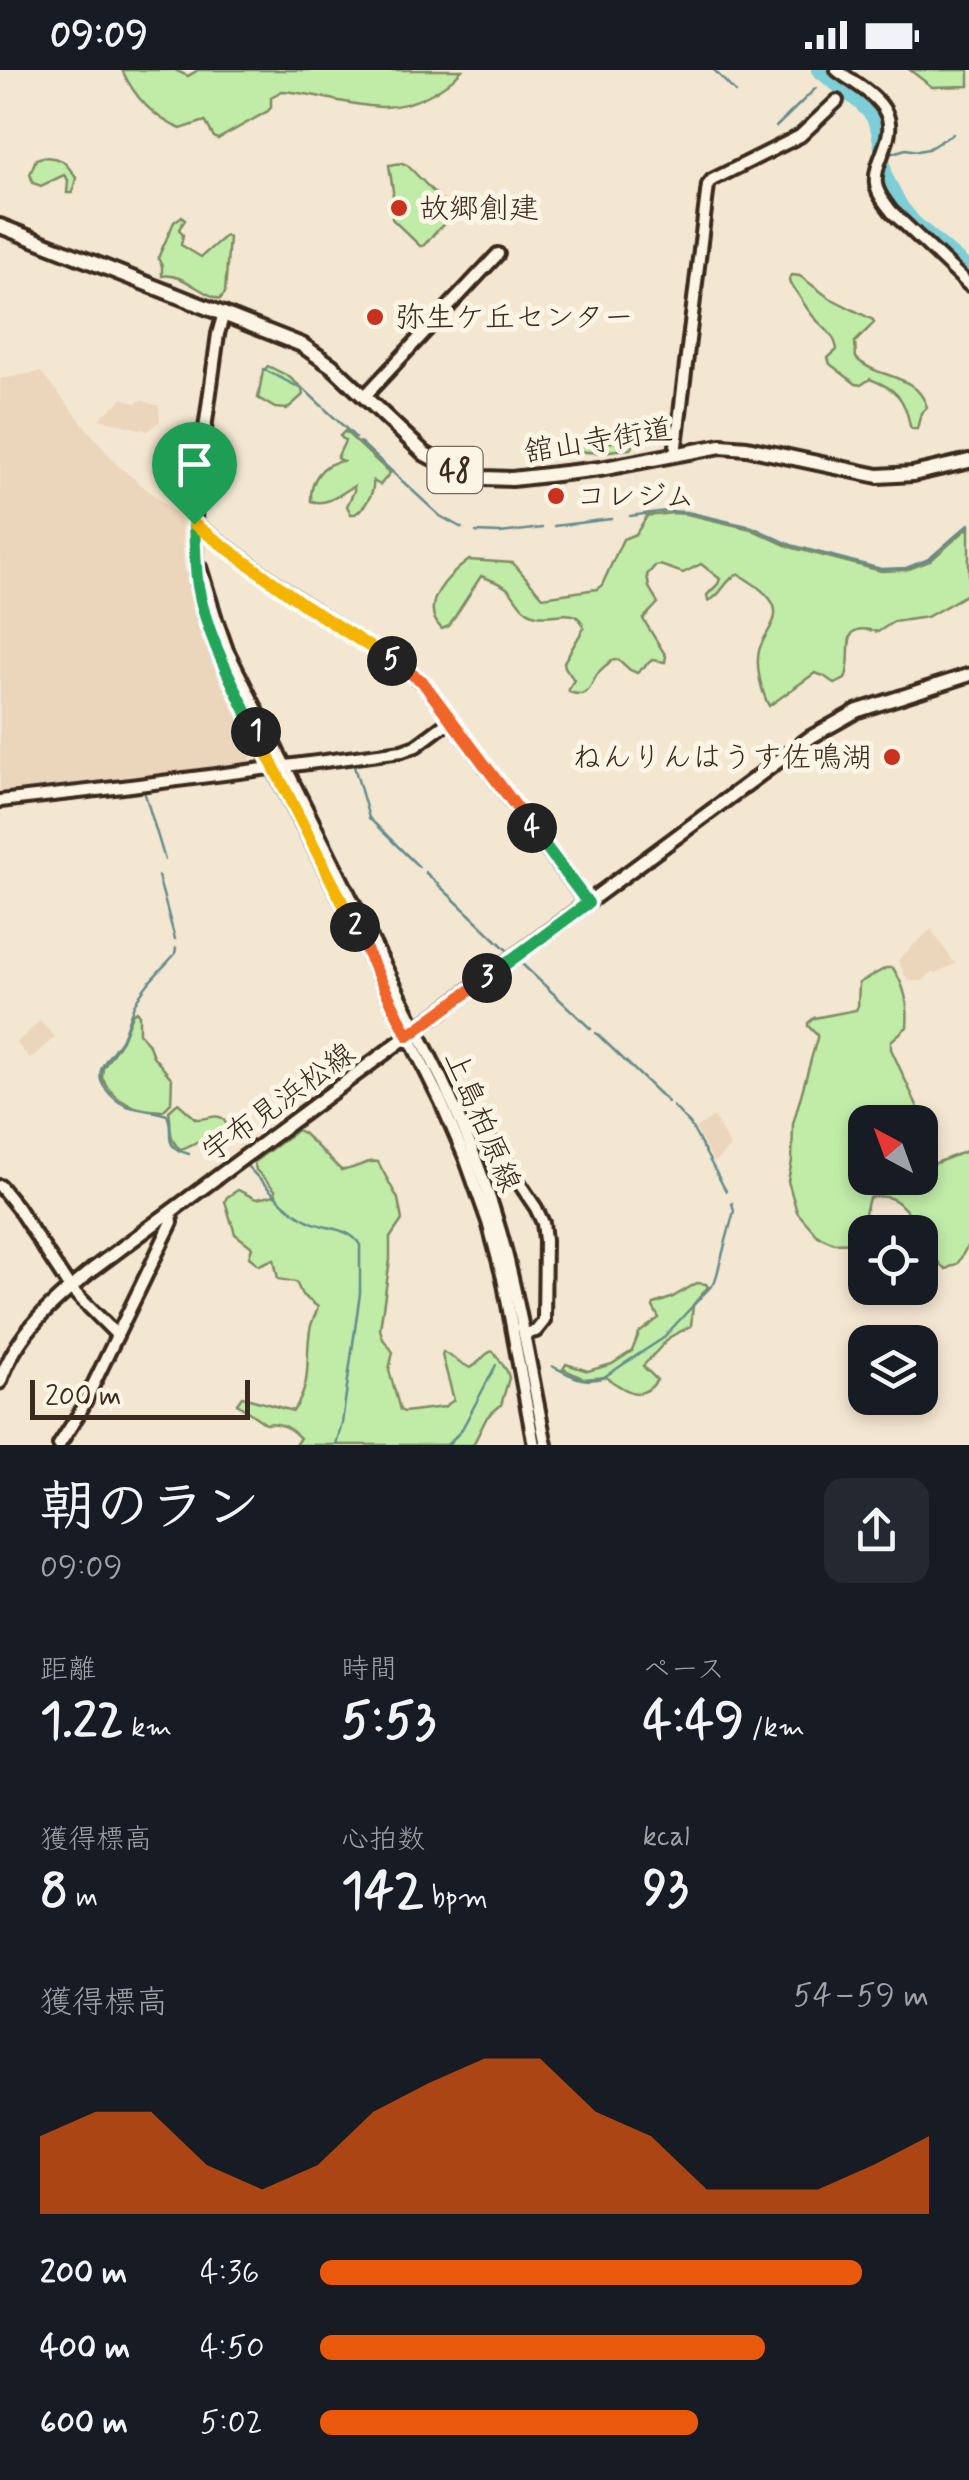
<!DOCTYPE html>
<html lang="ja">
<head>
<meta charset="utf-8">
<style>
  body { margin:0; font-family:Mynerve,"Klee One",sans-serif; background:#242831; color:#f1f3f6; height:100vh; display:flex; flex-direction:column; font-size:38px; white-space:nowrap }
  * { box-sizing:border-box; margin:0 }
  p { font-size:32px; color:#9ea1a6 }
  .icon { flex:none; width:55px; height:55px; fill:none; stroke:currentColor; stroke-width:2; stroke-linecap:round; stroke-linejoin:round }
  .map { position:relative; height:1375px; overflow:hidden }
  .panel { display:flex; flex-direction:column; background:#171b24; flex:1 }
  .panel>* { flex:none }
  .needle { width:65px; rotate:319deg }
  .buttons { position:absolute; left:848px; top:1035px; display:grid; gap:20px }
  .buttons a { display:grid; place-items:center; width:90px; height:90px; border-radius:20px; background:#171b24; box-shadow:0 5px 15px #0003; font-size:50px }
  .scale { position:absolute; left:30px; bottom:25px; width:220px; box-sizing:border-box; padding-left:10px; border:5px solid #3b2a1e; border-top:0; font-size:28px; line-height:35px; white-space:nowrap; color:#3b2a1e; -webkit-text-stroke:8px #fcf5e5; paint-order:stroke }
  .pin { position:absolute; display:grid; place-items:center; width:85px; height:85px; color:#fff; margin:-102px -42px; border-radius:50% 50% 50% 0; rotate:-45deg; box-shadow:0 0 10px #0007 }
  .pin .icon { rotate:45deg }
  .km { position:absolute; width:50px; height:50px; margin:-25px; border-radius:50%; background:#222; color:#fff; font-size:28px; line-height:50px; text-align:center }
  .round { display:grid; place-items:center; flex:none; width:105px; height:105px; border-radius:20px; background:#242831 }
  .overview { display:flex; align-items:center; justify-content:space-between; height:170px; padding:0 40px }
  h1 { font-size:55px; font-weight:700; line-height:75px }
  .stats { display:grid; grid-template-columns:repeat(3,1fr); gap:15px; height:170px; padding:10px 40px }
  .stats div { display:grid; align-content:center }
  .stats b { font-size:50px; font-weight:700 }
  .stats small { font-size:28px; font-weight:400 }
  .stats p { font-size:28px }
  .chart { height:280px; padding:20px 40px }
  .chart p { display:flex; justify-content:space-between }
  .chart svg { width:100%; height:180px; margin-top:10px; fill:#ea580c; opacity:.7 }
  ul { padding:0 40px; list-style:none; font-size:32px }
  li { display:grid; grid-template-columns:160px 120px 1fr; align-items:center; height:75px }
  li i { height:25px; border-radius:12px; background:#ea580c }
  .status { display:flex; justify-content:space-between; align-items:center; height:70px; padding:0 50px; background:#171b24; direction:ltr }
  .status svg { height:28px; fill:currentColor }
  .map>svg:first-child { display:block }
  .built { fill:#ebd6bc }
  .green { fill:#c1eca8; stroke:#7e8b63; stroke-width:2.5 }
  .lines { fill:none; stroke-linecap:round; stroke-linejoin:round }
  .stream { stroke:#638c8c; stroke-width:2.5 }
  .river { stroke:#7dced6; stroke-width:14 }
  .tertiary-casing { stroke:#3b2a1e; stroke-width:18 }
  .secondary-casing { stroke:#3b2a1e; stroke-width:19 }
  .primary-casing { stroke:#3b2a1e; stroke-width:20 }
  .tertiary { stroke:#fcf5e5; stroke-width:10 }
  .secondary { stroke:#fcf5e5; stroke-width:11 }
  .primary { stroke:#fcf5e5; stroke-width:12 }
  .split-1-casing { stroke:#fff; stroke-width:20 }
  .split-2-casing { stroke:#fff; stroke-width:20 }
  .split-3-casing { stroke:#fff; stroke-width:20 }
  .split-4-casing { stroke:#fff; stroke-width:20 }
  .split-5-casing { stroke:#fff; stroke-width:20 }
  .split-6-casing { stroke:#fff; stroke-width:20 }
  .split-1 { stroke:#22a559; stroke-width:12 }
  .split-2 { stroke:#f5b400; stroke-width:12 }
  .split-3 { stroke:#f0652b; stroke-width:12 }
  .split-4 { stroke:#22a559; stroke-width:12 }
  .split-5 { stroke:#f0652b; stroke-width:12 }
  .split-6 { stroke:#f5b400; stroke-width:12 }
  .poi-dot { fill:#c8321e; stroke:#fcf5e5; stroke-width:4 }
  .labels { text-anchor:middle; stroke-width:10; stroke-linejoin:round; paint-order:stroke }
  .shield { fill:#fcf5e5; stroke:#75675a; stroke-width:2.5 }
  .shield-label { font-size:28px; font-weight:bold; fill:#3b2a1e }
  .poi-label { font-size:30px; fill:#3b2a1e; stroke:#fcf5e5; text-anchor:start }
  .street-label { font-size:30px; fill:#3b2a1e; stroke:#fcf5e5 }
</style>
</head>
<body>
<div class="status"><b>09:09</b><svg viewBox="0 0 49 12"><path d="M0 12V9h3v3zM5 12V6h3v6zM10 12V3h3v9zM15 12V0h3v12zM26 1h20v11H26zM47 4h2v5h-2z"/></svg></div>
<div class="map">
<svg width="969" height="1375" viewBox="0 0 969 1375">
  <rect width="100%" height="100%" fill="#f4e7d2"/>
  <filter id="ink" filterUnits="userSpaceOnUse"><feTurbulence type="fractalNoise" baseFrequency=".01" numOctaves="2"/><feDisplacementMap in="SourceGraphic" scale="20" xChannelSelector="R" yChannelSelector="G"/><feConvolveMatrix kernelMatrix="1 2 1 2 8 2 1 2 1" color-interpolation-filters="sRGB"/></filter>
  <g filter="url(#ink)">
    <g class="built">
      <polygon points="41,302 116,394 176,443 181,453 184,494 194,542 209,584 255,680 249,693 122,711 0,725 0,309"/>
      <polygon points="123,328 136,333 141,330 159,336 160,351 148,361 99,349"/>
      <polygon points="931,859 955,894 936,903 934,901 922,911 908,911 898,890"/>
      <polygon points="40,951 55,967 30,989 16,973"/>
      <polygon points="714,1047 730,1077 714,1093 695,1058"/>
    </g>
    <g class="green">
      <path d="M 122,0 L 175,0 L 188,6 L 198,0 L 462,0 C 443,21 413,36 385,37 C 352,37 316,23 282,21 L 271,27 L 271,37 L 268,41 L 218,69 L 214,67 L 205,51 L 181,59 C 154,48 134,26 122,0 Z"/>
      <polygon points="910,0 969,0 969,16 932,17"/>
      <path d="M 43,87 C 63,88 65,91 76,108 L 72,123 L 67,123 L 68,110 L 64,105 L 41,116 L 33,113 L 30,104 L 36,89 Z"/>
      <polygon points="402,93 407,95 452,141 452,145 423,176 420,176 392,149 393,121 389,95"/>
      <path d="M 182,146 L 185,150 L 179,159 L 183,165 L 181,175 L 201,187 L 225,166 L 229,167 L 225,223 L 220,229 C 200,224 182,202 162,206 L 162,196 L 158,188 L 174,152 Z"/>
      <path d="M 792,205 L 800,206 L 828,227 L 873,250 L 874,253 L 855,272 L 856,288 C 878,310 916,302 927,337 L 921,343 L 917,359 L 912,359 L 910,356 C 905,328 896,319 870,309 L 861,315 L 856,314 L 830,294 L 828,288 L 837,280 C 835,262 819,256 809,241 C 802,232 798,222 790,214 L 789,209 Z"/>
      <polygon points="268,296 288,306 302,318 303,325 287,339 275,338 258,328 263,301"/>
      <path d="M 640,351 L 645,353 L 646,359 L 630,379 C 615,379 594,385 581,381 L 580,376 L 583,372 L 597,375 L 622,370 L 630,365 Z"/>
      <path d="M 345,361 L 390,403 L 380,415 L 373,411 C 375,422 365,438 355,444 L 351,444 L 347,436 L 354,421 L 354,416 C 340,424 328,436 311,431 C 310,410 322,393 342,391 L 337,388 L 345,371 L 340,366 Z"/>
      <path d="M 673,443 L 687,444 L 751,459 L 790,477 L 881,501 L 906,500 L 930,491 L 969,457 L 969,523 L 927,547 L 893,552 L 878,562 C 835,549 856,584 845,609 L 835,614 L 824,606 L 815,603 L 769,636 C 762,623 755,597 759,581 C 763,563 785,548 770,529 C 763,519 748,510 738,504 C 725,509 721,527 708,531 L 707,525 L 718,514 L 720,509 L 701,494 L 683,503 L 660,495 L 655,496 L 647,505 L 649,517 L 658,533 L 643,549 L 666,586 L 665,592 L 652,590 L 637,603 L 630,600 L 619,590 L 612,590 C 608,594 603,597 599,602 C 589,614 592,630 569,622 L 569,618 L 574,610 L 565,597 L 564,592 L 584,558 C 577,533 552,551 533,544 C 521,540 518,530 510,521 C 503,513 490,510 481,506 L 449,556 L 442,559 C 417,535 449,505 469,490 L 513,493 L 543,527 L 597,519 L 602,515 L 623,469 L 636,464 L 647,446 Z"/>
      <path d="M 886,898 L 893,898 C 905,917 909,934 907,957 L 891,971 L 891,979 L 920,1042 C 908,1058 884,1052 865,1052 L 865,1108 L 920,1108 L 920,1099 L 969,1080 L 969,1173 L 958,1193 L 946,1199 C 934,1192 936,1184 930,1172 C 926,1165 920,1159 915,1152 C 902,1134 893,1122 869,1128 L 861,1159 L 863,1172 L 834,1173 L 818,1166 L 797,1142 L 788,1111 L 792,1091 L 793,1054 L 817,968 L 817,965 L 808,956 L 808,953 L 814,948 L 856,940 L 858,936 L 859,913 Z"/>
      <path d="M 136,941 L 139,945 L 139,963 L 148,973 L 153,986 L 172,1009 L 171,1033 L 163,1041 C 136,1040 115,1034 102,1008 L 103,998 L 122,970 L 132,944 Z"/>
      <path d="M 178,1033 L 196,1049 C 211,1050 222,1038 228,1059 L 225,1062 L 217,1060 C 212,1064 185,1079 180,1079 C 167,1069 172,1055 169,1041 Z"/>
      <path d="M 297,1060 L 304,1064 L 341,1100 C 354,1101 366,1089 378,1092 L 398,1129 L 402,1150 L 390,1168 L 390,1190 L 380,1259 L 383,1269 L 393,1282 L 389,1300 L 400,1340 L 404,1342 L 444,1337 L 454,1330 L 442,1285 L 443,1282 L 470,1298 C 479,1295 483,1283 493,1281 L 507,1301 L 509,1308 L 501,1335 L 487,1347 L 473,1375 L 295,1375 L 300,1368 C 290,1358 279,1351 266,1354 L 237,1334 L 242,1327 L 246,1328 L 293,1341 C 313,1315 305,1289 310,1260 C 311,1252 316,1245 318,1237 L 302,1225 L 296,1212 L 278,1209 L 274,1189 L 259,1195 L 249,1187 L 252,1177 L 235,1164 L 225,1131 L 227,1127 L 238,1120 L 256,1129 L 276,1125 L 275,1120 L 256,1100 L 254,1092 Z"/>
      <path d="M 697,1213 L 706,1214 L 708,1217 L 693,1235 L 691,1256 L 670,1267 L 643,1296 L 657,1310 C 642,1333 625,1321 606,1307 L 584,1309 L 563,1299 L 566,1294 L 588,1301 L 612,1294 L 632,1281 L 639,1263 L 659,1248 L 653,1237 L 654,1234 L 671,1228 Z"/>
    </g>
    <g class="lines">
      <g class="stream">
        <polyline points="714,0 736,23"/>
        <polyline points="776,57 816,18"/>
        <polyline points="889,84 906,79 918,81 928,79 953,64"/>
        <polyline points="263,299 306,321 356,368"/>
        <polyline points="360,372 440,446 462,458"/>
        <polyline points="630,446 666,441 687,442 752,457 791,475 881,499 906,498 929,489 969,454"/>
        <polyline points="554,456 611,449"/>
        <polyline points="476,462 500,463 542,458"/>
        <polyline points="380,689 399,688"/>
        <polyline points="371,690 359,692 354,696 369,748 419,797"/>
        <polyline points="144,721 165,790"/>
        <polyline points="425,802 508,881"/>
        <polyline points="158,806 175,869"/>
        <path d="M 176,878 L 175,884 C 161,900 145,914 135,933 C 129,945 127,958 121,970 C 112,985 91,999 105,1018 C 124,1044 141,1036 167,1045 C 176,1063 159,1076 189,1084"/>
        <polyline points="522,894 591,959"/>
        <polyline points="596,963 668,1032"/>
        <polyline points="673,1036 690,1054 726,1121"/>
        <path d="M 247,1096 C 266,1115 285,1140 309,1151 C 327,1160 350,1157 360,1175 L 360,1223 L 342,1353 L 336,1375"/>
        <path d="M 552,1296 C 570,1305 584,1315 604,1307 L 662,1269 L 715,1212 L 734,1141 L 732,1133"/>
        <polyline points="447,1375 461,1361 496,1295"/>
      </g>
      <polyline class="river" points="818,0 861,34 872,46 878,60 886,107 901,136 914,152 969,199"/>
      <g class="tertiary-casing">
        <g id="tertiary">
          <path d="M 837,0 C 852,12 878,25 886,43 C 898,67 873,90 876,114 C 877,124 886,134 892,142 L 969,215"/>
          <polyline points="224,243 218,264 195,432 196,503 203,538 217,580 267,686 353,854 441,1032 466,1090 488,1152 503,1208 534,1375"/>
          <polyline points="364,327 498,184"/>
          <polyline points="675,384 708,115 712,110 800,66 837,31"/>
          <polyline points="195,454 303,533 422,611 587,833"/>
          <path d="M 200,497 L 216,549 L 227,580 L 442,1010 C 472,1074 497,1139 512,1208 C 525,1263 534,1319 546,1375"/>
          <polyline points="0,731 123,717 402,681 416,676 451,650"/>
          <polyline points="465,1062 483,1059 536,1138 543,1153 545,1170 544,1251 536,1261 524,1264"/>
          <polyline points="0,1116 17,1137 70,1218 117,1265"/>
          <polyline points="59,1375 80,1342 172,1152 171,1142"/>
        </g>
      </g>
      <g class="secondary-casing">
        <path id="secondary" d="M 0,1312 C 17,1262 53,1232 92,1200 L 811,667 L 857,641 L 969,605"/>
      </g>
      <g class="primary-casing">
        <polyline id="primary" points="0,156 302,275 332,296 425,384 457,401 484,408 512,409 600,399 721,376 747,378 878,406 913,404 969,391"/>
      </g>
      <use href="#tertiary" class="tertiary"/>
      <use href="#secondary" class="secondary"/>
      <use href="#primary" class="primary"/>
    </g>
  </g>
  <g class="lines" filter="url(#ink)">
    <g class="split-1-casing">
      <path id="split-1" d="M 194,454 C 195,473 195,498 198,516 C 207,568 234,615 256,662"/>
    </g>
    <g class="split-2-casing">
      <polyline id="split-2" points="256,662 355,857"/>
    </g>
    <g class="split-3-casing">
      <polyline id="split-3" points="355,857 408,966 487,908"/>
    </g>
    <g class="split-4-casing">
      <polyline id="split-4" points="487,908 588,833 532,758"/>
    </g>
    <g class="split-5-casing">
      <polyline id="split-5" points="392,591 422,611 532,758"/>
    </g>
    <g class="split-6-casing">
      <polyline id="split-6" points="194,454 303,534 392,591"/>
    </g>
    <use href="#split-1" class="split-1"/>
    <use href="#split-2" class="split-2"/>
    <use href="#split-3" class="split-3"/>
    <use href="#split-4" class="split-4"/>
    <use href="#split-5" class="split-5"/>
    <use href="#split-6" class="split-6"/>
  </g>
  <g class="poi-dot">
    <circle cx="399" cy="138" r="10"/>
    <circle cx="375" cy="247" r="10"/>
    <circle cx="556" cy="426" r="10"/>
    <circle cx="892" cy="687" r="10"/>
  </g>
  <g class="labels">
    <rect class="shield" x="427.5" y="377" width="55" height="46" rx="8"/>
    <g class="shield-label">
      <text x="455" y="410">48</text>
    </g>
    <g class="poi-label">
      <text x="419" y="148">故郷創建</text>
      <text x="395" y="257">弥生ケ丘センター</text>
      <text x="576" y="436">コレジム</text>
      <text x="872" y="697" text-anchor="end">ねんりんはうす佐鳴湖</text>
    </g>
    <g class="street-label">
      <text transform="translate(598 370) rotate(-9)" y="10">舘山寺街道</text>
      <text transform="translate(278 1032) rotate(-36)" y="10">宇布見浜松線</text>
      <text transform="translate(483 1051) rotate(67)" y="10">上島柏原線</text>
    </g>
  </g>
</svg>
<div class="buttons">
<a><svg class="needle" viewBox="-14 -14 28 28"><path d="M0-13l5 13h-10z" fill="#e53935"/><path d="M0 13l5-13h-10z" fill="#9ea1a6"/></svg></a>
<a><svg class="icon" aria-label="locate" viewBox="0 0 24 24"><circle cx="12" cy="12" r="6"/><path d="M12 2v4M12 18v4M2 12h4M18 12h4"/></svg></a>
<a><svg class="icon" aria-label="layers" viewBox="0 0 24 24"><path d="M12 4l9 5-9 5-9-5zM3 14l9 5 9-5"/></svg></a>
</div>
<div class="scale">200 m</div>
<div class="pin" style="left:194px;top:454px;background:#1e9e55"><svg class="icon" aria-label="arrive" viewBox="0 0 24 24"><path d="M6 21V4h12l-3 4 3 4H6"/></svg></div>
<b class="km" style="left:256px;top:662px">1</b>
<b class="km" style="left:355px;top:857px">2</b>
<b class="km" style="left:487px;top:908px">3</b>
<b class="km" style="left:532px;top:758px">4</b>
<b class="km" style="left:392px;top:591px">5</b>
</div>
<section class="panel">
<div class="overview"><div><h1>朝のラン</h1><p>09:09</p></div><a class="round"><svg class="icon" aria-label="share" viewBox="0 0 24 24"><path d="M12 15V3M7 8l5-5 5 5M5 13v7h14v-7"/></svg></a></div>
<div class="stats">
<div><p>距離</p><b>1.22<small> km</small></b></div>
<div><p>時間</p><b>5:53</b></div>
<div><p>ペース</p><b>4:49<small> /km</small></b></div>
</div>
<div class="stats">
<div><p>獲得標高</p><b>8<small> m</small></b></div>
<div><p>心拍数</p><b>142<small> bpm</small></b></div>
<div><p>kcal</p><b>93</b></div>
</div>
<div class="chart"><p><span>獲得標高</span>54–59 m</p>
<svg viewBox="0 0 160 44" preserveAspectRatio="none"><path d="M0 44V25L10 19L20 19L30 32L40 38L50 32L60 19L70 12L80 6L90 6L100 19L110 25L120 38L130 38L140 38L150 32L160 25V44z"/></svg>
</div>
<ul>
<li><b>200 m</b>4:36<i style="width:89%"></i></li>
<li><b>400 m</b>4:50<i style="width:73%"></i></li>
<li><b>600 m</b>5:02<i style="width:62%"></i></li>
</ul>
</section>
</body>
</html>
